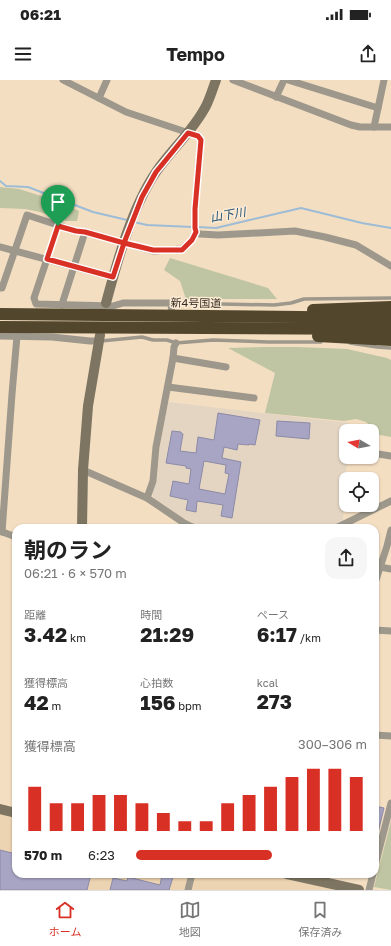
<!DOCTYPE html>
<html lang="ja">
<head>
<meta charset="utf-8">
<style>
  body { margin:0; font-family:"Golos Text","Noto Sans JP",sans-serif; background:#f6f6f6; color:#222; height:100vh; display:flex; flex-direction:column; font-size:15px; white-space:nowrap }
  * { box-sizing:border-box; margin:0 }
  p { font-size:13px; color:#767676 }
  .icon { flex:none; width:22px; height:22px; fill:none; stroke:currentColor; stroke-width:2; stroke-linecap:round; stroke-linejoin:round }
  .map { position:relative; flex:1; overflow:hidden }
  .drawer { position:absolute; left:12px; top:444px; width:367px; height:354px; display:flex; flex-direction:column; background:#fff; border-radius:12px; box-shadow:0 1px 3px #0004 }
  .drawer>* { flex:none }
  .needle { width:26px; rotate:280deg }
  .tools { position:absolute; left:339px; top:344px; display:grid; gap:8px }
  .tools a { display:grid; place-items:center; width:40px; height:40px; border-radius:8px; background:#fff; box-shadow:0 1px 3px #0004; font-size:20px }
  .pin { position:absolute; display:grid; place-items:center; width:34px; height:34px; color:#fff; margin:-41px -17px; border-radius:50% 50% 50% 0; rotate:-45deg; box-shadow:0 0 4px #0007 }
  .pin .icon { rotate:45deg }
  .round { display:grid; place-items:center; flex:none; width:42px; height:42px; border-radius:12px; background:#f6f6f6 }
  .summary { display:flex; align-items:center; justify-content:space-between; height:68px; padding:0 12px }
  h1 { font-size:22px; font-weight:700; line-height:30px }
  .metrics { display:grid; grid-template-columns:repeat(3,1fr); gap:6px; height:68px; padding:4px 12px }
  .metrics div { display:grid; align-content:center }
  .metrics b { font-size:20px; font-weight:700 }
  .metrics small { font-size:11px; font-weight:400 }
  .metrics p { font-size:11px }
  .chart { height:112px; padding:8px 12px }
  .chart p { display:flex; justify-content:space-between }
  .chart svg { width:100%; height:72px; margin-top:4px; stroke:#d93025; stroke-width:6 }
  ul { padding:0 12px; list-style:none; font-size:13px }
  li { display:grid; grid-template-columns:64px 48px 1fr; align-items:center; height:30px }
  li i { height:10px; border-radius:5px; background:#d93025 }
  .status { display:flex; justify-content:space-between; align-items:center; height:28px; padding:0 20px; background:#fff; direction:ltr }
  .status svg { height:11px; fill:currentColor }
  header { display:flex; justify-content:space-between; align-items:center; height:52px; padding:0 12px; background:#fff; font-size:18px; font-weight:700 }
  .dock { display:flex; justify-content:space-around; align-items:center; height:56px; border-top:1px solid #e0e0e0; background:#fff; font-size:11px; color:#767676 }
  .dock a { display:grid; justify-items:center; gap:2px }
  .dock .on { color:#d93025 }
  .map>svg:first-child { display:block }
  .built { fill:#ecd3b1 }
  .education { fill:#e3d5c2 }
  .green { fill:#bfc5a2 }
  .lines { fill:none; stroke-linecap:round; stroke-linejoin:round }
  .stream { stroke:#9dbcd5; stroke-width:2 }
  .building { fill:#a7a5c3; stroke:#8c8aa7; fill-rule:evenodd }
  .lane { stroke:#9d988b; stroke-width:3.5 }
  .street { stroke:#9d988b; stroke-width:7 }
  .secondary { stroke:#7d7562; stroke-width:10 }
  .highway { stroke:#52472c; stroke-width:12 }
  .route-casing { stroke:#fff; stroke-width:8 }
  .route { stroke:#d93025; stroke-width:5 }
  .labels { text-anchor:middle; stroke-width:3; stroke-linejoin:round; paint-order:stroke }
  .street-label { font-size:11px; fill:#332b20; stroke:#fcebd5 }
  .water-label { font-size:12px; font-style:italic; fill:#205275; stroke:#fcebd5 }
</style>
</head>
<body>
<div class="status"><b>06:21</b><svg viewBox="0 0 49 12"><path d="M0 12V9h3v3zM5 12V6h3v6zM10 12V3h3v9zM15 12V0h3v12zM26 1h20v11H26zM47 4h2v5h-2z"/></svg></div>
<header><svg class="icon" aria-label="menu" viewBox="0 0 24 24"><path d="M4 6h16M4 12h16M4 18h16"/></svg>Tempo<svg class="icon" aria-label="share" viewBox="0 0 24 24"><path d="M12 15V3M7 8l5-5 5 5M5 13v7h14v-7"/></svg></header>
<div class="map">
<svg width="391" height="810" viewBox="0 0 391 810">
  <rect width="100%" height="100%" fill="#f3dec2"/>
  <polygon class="built" points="0,734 16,738 16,794 269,794 340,810 0,810"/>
  <polygon class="education" points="168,322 349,343 348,351 346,351 346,377 347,377 343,441 328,448 215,448 190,442 168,429 154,419 152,413 157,400 160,366"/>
  <g class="green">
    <polygon points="0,107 19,109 54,120 79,131 77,141 66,141 40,132 25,129 0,128"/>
    <polygon points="170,178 268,208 277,219 186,219 180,201 164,190"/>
    <polygon points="265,267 298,267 347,269 387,278 391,280 391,357 380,355 366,342 356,339 344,341 265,333 275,293 228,268"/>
    <polygon points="391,741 391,810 374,807"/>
  </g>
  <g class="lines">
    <g class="stream">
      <polyline points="0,101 6,106 28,107 93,132 127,140"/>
      <polyline points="134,142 147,145 193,147"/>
      <polyline points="197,147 216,148 301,128 362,143 391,148"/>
    </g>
  </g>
  <g class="building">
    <path d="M 218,333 L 260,340 L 255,365 L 249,364 L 249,365 L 238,364 L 237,370 L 224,367 L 222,378 L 241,382 L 232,438 L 221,436 L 223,425 L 197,421 L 196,432 L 186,430 L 188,420 L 170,416 L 173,401 L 189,404 L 191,389 L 186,388 L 186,386 L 166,383 L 172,351 L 181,352 L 181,353 L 183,354 L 180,371 L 196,373 L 198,357 L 214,360 ZM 204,381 L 226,385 L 225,393 L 229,394 L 225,414 L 199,409 Z"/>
    <polygon points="277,341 310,343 309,359 276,356"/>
    <polygon points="375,726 384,728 377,757 375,756"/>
    <polygon points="0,770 16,774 16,794 91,794 87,810 0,810"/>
    <polygon points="162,795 173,797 169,810 110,810 113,798 127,801 128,797 160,805"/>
  </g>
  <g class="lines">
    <g class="lane">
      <polyline points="171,223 274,225 291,223 304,219 391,218"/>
      <polyline points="101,261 142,257 153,260 167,260 176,263 213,260 268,262 321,262"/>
      <polyline points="350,263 377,267 391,268"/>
    </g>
    <g class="street">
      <polyline points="63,0 126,32 198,56 201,60 195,129 195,148 196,152 200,154 218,155 295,151 325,157 356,165 391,186"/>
      <polyline points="233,0 351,45 360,47 391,47"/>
      <polyline points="288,0 378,28"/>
      <polyline points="276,17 284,0"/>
      <polyline points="99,18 107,0"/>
      <polyline points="374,47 384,0"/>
      <polyline points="58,146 34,218 36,224 113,226 123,223 171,223 172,236"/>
      <polyline points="0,167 113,197"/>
      <polyline points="0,208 2,208 27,135 76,151 85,152 124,163 153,171 182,169 192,160 196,152"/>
      <polyline points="62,225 63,221 85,152"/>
      <polyline points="0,256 52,257 90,261 99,261"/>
      <polyline points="173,278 226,287"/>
      <polyline points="168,307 254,318"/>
      <polyline points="372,373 391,376"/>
      <polyline points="83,390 147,418 184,443 190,446 197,448"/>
      <polyline points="147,418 153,401 156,367 173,278 174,267 176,263"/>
      <polyline points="336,448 391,421"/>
      <polyline points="0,451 16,457"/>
      <polyline points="2,452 12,314 17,256"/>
      <polyline points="380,487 391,489"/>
      <polyline points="375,503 387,466 391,450"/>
      <polyline points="375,550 391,551"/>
      <polyline points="375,655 391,656"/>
      <polyline points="375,786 391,723"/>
      <polyline points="188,810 192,794"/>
      <polyline points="369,810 373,794"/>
    </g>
    <g class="secondary">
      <path d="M 106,223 C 117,182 132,127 156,92 C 172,69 193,51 206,26 C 210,18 213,8 216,0"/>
      <polyline points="82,448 83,390 88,326 100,255"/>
      <polyline points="0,729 16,733"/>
      <polyline points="287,794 359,810"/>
    </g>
    <g class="highway">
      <polyline points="313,230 391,227"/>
      <polyline points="0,234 391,238"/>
      <polyline points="0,247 391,249"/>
      <polyline points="318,256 391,260"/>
    </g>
  </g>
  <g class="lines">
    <g class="route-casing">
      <polyline id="route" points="58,146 47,179 113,197 124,163 153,170 182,170 192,160 196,152 195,148 195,129 201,60 198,56 188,53 156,92 142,117 124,163 85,152 76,151 58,146"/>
    </g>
    <use href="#route" class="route"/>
  </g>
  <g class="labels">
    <g class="street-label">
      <text transform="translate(196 223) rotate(1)" y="4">新4号国道</text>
    </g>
    <g class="water-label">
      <text transform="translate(228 135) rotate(-10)" y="4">山下川</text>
    </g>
  </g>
</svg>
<div class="tools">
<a><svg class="needle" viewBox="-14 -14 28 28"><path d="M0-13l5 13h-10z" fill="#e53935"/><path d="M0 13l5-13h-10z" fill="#767676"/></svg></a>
<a><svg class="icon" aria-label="locate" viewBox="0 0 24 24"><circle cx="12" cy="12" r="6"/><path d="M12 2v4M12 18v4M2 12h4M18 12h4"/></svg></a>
</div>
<div class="pin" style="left:58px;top:146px;background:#1e9e55"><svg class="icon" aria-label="arrive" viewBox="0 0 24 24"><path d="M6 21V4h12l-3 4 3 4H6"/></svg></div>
<section class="drawer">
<div class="summary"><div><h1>朝のラン</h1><p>06:21 · 6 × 570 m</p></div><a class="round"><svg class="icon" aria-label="share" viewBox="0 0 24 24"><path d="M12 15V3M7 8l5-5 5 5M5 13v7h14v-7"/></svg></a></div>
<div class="metrics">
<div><p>距離</p><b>3.42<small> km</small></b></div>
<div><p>時間</p><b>21:29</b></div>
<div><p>ペース</p><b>6:17<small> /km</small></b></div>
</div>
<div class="metrics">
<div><p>獲得標高</p><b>42<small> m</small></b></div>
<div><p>心拍数</p><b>156<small> bpm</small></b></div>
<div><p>kcal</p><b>273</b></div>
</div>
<div class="chart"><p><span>獲得標高</span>300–306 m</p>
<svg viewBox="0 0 160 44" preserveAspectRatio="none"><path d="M5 44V17M15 44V27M25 44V27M35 44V22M45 44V22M55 44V27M65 44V33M75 44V38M85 44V38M95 44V27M105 44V22M115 44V17M125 44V11M135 44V6M145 44V6M155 44V11"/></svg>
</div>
<ul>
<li><b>570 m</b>6:23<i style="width:59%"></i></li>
</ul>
</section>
</div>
<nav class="dock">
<a class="on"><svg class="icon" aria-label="home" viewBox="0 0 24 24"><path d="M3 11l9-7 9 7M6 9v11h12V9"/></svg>ホーム</a>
<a><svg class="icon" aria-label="map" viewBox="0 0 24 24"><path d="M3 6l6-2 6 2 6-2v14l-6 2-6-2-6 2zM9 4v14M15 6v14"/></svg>地図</a>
<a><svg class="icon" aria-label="saved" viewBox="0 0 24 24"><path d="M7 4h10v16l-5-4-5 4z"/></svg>保存済み</a>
</nav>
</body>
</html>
